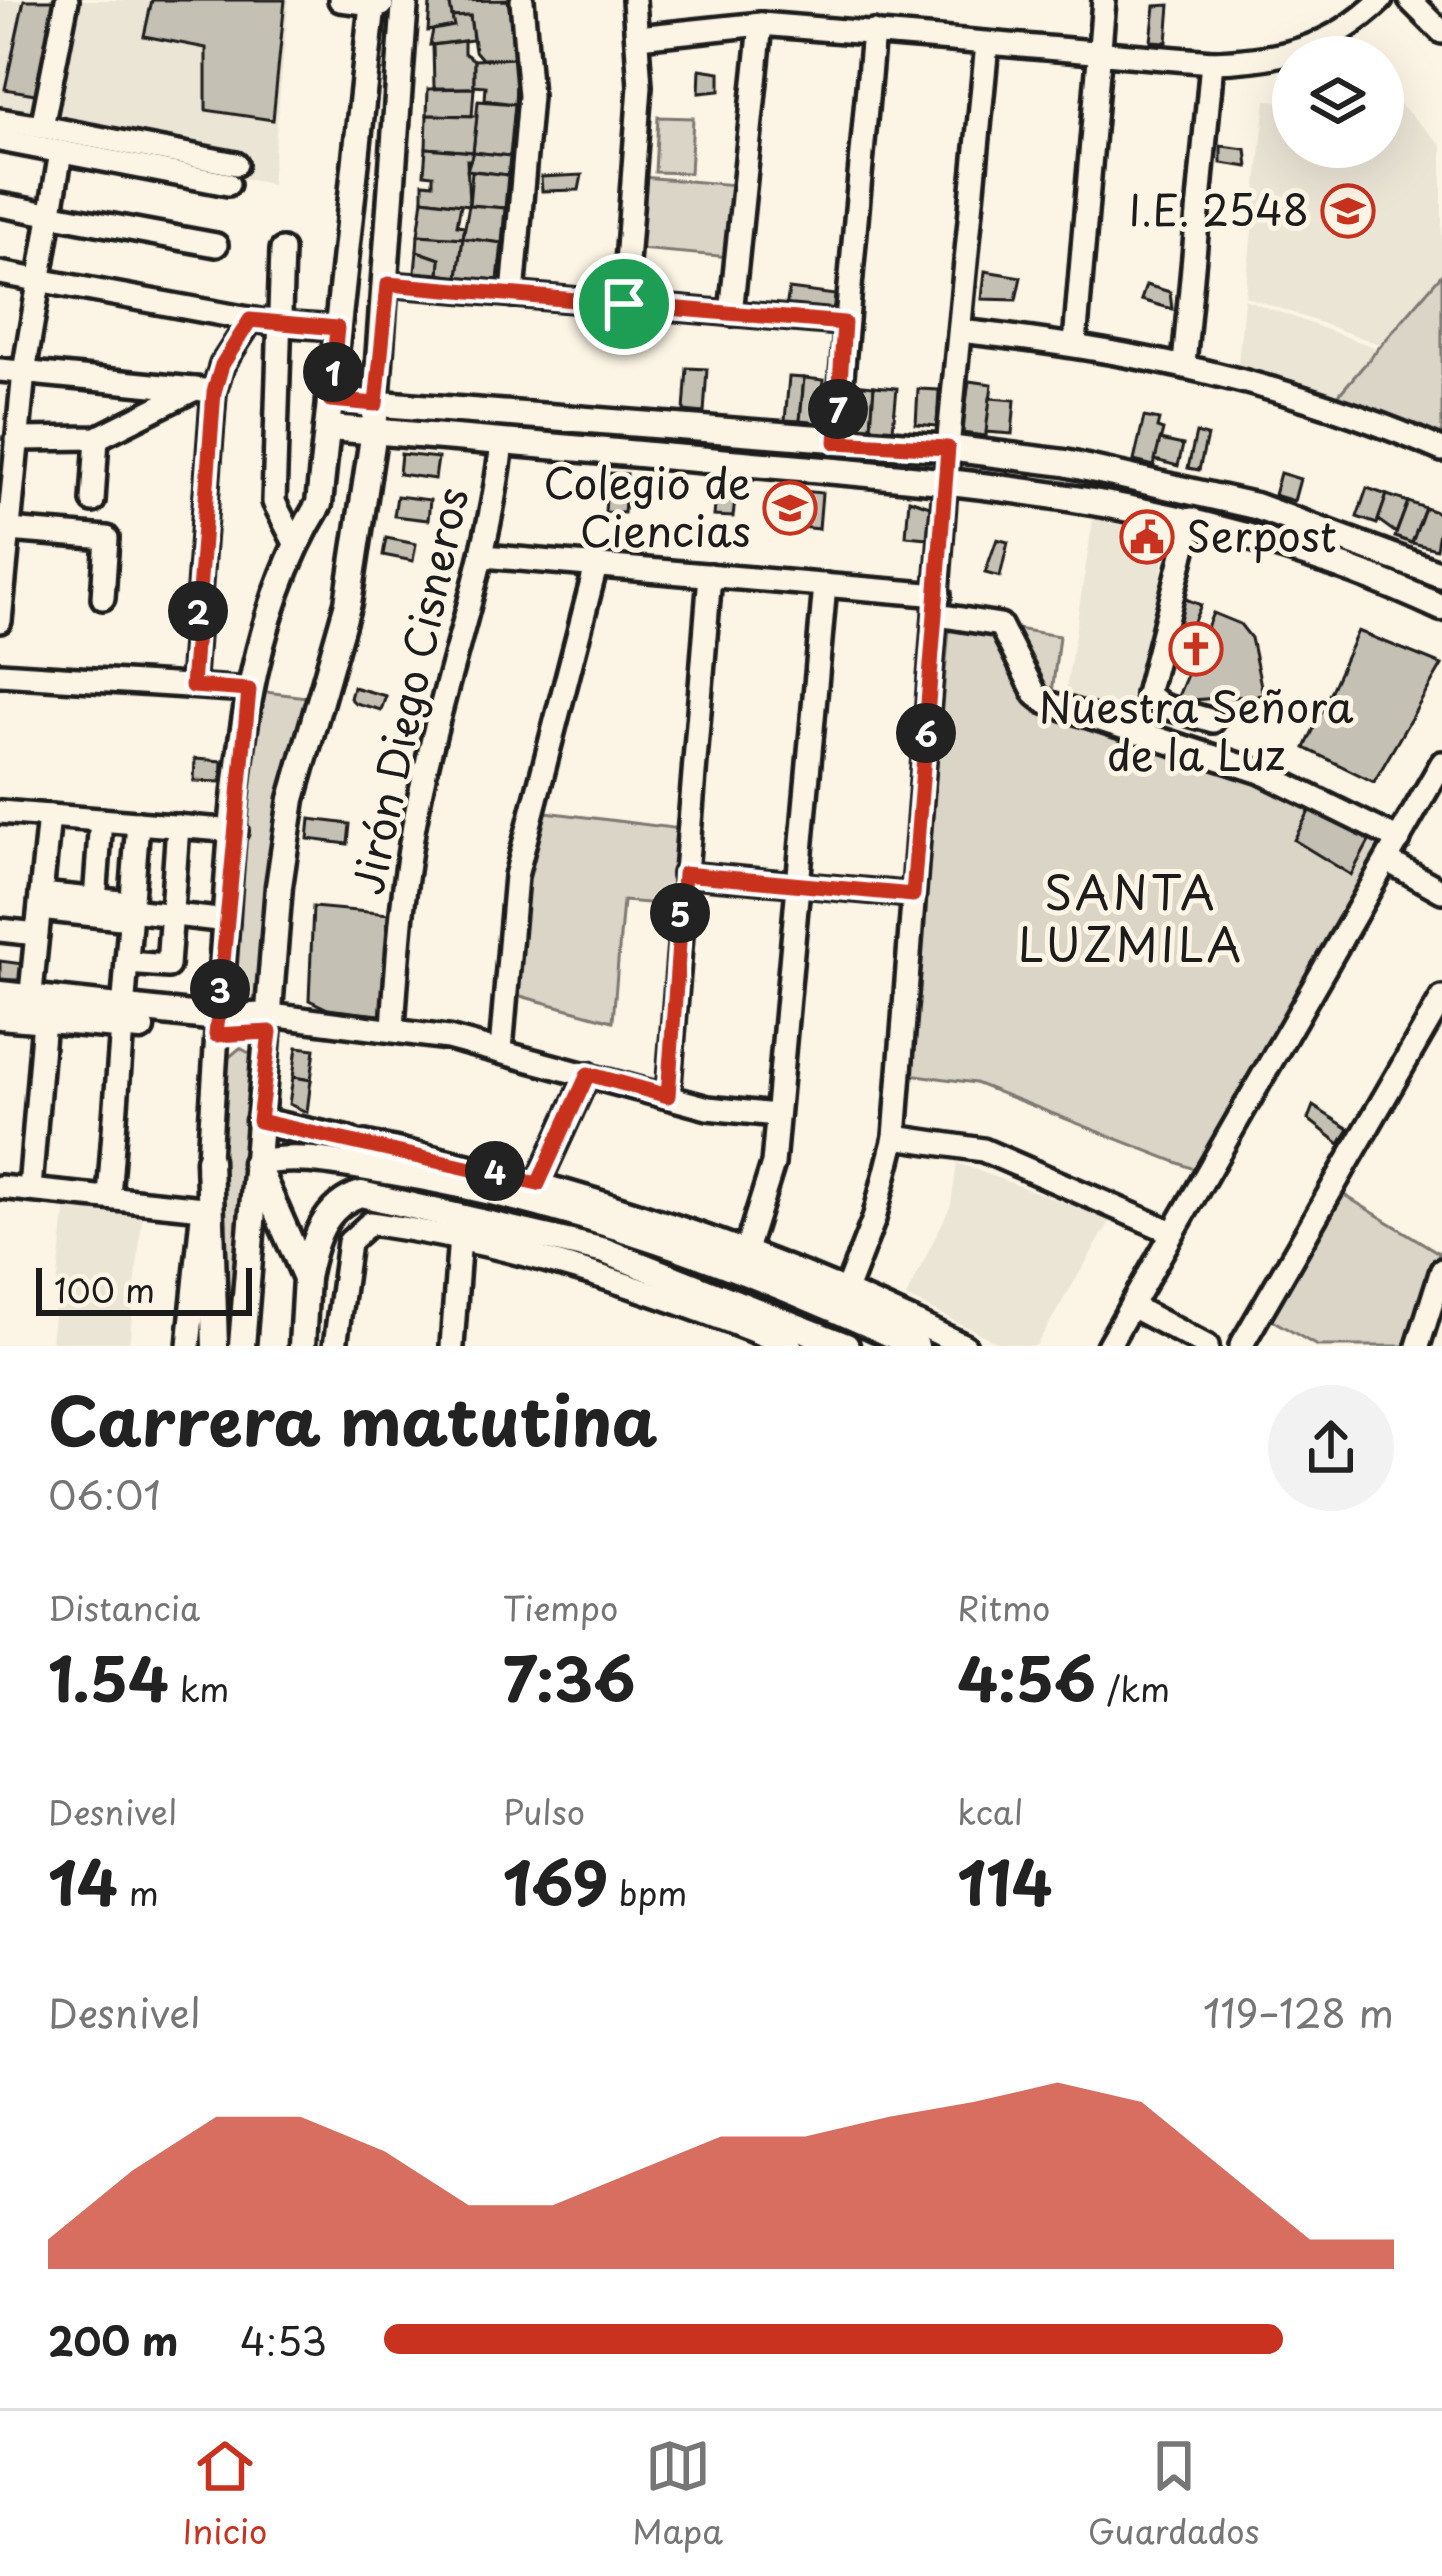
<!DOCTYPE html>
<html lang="es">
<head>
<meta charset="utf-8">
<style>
  body { margin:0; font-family:"Playpen Sans",sans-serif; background:#f2f2f2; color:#222; height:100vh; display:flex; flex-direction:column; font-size:45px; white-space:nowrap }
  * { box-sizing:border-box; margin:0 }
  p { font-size:39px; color:#767676 }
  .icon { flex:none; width:66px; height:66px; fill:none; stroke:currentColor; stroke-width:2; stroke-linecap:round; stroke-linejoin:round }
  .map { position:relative; height:1346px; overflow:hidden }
  .panel { display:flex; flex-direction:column; background:#fff; flex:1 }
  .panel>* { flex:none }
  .buttons { position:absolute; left:1272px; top:36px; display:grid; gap:24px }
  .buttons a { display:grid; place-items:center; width:132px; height:132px; border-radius:50%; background:#fff; box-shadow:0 12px 48px #0002; font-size:60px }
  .scale { position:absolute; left:36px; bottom:30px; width:216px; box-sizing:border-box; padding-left:12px; border:6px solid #1c1c1c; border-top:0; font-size:33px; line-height:42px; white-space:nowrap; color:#1c1c1c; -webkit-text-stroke:9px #fcf5e5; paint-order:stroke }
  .pin { position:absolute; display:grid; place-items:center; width:102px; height:102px; color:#fff; margin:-51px; border:6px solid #fff; border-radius:50%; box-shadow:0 3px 12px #0007 }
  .km { position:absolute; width:60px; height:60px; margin:-30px; border-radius:50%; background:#222; color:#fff; font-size:33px; line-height:60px; text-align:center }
  .round { display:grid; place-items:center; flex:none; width:126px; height:126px; border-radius:63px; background:#f2f2f2 }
  .head { display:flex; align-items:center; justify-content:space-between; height:204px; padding:0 48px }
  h1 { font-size:66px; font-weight:700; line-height:90px }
  .figures { display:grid; grid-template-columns:repeat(3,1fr); gap:18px; height:204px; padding:12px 48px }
  .figures div { display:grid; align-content:center }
  .figures b { font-size:60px; font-weight:700 }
  .figures small { font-size:33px; font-weight:400 }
  .figures p { font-size:33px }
  .chart { height:336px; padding:24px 48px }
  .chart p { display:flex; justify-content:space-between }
  .chart svg { width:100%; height:216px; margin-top:12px; fill:#c8321e; opacity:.7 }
  ul { padding:0 48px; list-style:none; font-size:39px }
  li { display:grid; grid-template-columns:192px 144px 1fr; align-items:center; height:90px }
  li i { height:30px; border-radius:15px; background:#c8321e }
  .dock { display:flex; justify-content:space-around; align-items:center; height:168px; border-top:3px solid #e0e0e0; background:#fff; font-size:33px; color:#767676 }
  .dock a { display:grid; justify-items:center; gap:6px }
  .dock .active { color:#c8321e }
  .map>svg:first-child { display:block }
  .built { fill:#ebe5d6 }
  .green { fill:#dbd5c8; stroke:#7c7872; stroke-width:3 }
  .building { fill:#c4c0b3; stroke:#1c1c1c; stroke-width:3 }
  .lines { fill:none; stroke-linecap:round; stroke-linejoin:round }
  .minor-casing { stroke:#1c1c1c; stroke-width:30 }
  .major-casing { stroke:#1c1c1c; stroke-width:33 }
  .minor { stroke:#fcf5e5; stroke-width:21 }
  .major { stroke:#fcf5e5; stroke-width:24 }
  .route-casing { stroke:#fff; stroke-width:24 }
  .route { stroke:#c8321e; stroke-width:15 }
  .labels { text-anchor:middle; stroke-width:10; stroke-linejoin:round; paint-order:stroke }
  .poi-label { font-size:42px; fill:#1c1c1c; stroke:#fcf5e5; text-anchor:end }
  .street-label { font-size:42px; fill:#1c1c1c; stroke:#fcf5e5 }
  .neighbourhood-label { font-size:45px; letter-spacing:3px; fill:#1c1c1c; stroke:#fcf5e5 }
</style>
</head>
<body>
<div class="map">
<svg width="1442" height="1346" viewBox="0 0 1442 1346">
  <rect width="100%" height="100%" fill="#fcf5e5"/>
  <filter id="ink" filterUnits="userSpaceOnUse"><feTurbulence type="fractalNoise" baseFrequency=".00833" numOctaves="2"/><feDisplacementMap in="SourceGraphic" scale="24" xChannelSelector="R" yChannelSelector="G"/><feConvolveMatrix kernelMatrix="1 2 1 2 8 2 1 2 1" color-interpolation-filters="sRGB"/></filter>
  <g filter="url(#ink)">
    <g class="built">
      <polygon points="0,0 289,0 271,184 0,133"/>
      <polygon points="1383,89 1442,145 1442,274 1382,345 1245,296 1266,100 1293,102 1293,147 1383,147"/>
      <polygon points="1244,299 1379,349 1336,398 1238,365"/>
      <polygon points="1094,514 1109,517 1109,524 1137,525 1135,540 1165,546 1140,723 1064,703"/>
      <polygon points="957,1163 1111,1220 1036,1346 1005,1346 906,1297 951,1205"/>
      <polygon points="66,1204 143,1210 129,1346 51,1343"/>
    </g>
    <g class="green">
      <polygon points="658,117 693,118 690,173 655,172"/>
      <polygon points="642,177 736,185 730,257 637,249"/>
      <polygon points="1442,274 1442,440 1336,398"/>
      <polygon points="950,618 1059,636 1050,710 1390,829 1196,1170 975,1083 909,1074"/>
      <polygon points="257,691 307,697 272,848 259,1010 228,1006"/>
      <polygon points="538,811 681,829 673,905 623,901 613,1021 513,994 521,877"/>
      <polygon points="240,1048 253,1055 257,1067 231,1346 197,1346 222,1063"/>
      <polygon points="1336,1190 1439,1253 1410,1346 1317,1346 1265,1316"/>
    </g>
    <g class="building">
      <polygon points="24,0 60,0 41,95 5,89"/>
      <polygon points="152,0 285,0 273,120 206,110 206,48 144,36"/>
      <polygon points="508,0 517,58 482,59 475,51 470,16 452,17 449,1"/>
      <polygon points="449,1 454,26 428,31 430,4"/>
      <polygon points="1170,5 1167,42 1151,41 1155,6"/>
      <polygon points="470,16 473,40 430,45 433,30 454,26 452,17"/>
      <polygon points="464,41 464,53 474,60 474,88 434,88 433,45"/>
      <polygon points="517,58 515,104 485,100 486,86 474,85 474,60"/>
      <polygon points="700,69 720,72 720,91 699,93"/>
      <polygon points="474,88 472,116 427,115 428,89"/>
      <polygon points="478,101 515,104 510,156 473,152"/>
      <polygon points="427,115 477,116 473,152 426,148"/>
      <polygon points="1221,146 1246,149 1248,167 1221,163"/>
      <polygon points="426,148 473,152 473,160 467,160 469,205 423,199 423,183 433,184 433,175 424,174"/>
      <polygon points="473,152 510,156 508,175 467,170"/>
      <polygon points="472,171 508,175 505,208 469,205"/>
      <polygon points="582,175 579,190 542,191 541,177"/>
      <polygon points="423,199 461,204 457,225 465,226 463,238 418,235"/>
      <polygon points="469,205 505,208 502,243 463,238"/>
      <polygon points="418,235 463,238 458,277 439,274 440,259 417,251"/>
      <polygon points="463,238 502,243 498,280 458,277"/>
      <polygon points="417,251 440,259 439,274 415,272"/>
      <polygon points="985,271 1021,277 1016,300 982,299"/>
      <polygon points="1146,285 1170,292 1172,309 1141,300"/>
      <polygon points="789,289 835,295 833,314 786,309"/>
      <polygon points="687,368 707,369 704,413 684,411"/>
      <polygon points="789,377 804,378 800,421 785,420"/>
      <polygon points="804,378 824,380 820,423 800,421"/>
      <polygon points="969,381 992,384 986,436 962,433"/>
      <polygon points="854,384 874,386 871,428 850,426"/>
      <polygon points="874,386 897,388 893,429 871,428"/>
      <polygon points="918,389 939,390 937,426 916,424"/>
      <polygon points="990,398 1015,400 1012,434 986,432"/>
      <polygon points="1144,417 1159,420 1157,428 1163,430 1154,466 1134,461"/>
      <polygon points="1196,433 1207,436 1199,470 1188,468"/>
      <polygon points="1160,440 1183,445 1178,466 1155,460"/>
      <polygon points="401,454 438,458 435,479 399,474"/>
      <polygon points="608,473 627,474 624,513 605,512"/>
      <polygon points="1280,473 1300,479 1294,501 1274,495"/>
      <polygon points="717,482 737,483 733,517 714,516"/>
      <polygon points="1367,488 1387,495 1377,524 1357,517"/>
      <polygon points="781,489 802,491 799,527 778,525"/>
      <polygon points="802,491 822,493 819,529 799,527"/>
      <polygon points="1387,495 1408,502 1396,533 1378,520"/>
      <polygon points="397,496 430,500 428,520 394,516"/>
      <polygon points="909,499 930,506 927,538 906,536"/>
      <polygon points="1408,502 1425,508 1412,543 1395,537"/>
      <polygon points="1425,508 1442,514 1436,549 1412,543"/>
      <polygon points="1137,528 1167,535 1165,546 1134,540"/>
      <polygon points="386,538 416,544 413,561 383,555"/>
      <polygon points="997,539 1008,542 1000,577 985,573"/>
      <polygon points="1183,598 1201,605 1187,637 1177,634"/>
      <polygon points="1213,613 1240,624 1251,638 1263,695 1176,701"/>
      <polygon points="1358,631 1442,665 1374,782 1305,748"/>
      <polygon points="353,687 386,696 381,710 355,703 350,698"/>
      <polygon points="195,759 222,761 221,782 194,781"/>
      <polygon points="1314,802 1372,836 1351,875 1294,840"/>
      <polygon points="310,819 350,824 348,844 308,839"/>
      <polygon points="313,907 390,914 381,1015 330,1010 309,1000"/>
      <polygon points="0,961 23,964 20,980 0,980"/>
      <polygon points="297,1047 315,1049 311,1080 293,1077"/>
      <polygon points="293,1077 311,1080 307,1112 289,1104"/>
      <polygon points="1313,1106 1349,1129 1340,1144 1308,1119"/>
    </g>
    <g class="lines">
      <g class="minor-casing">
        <g id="minor">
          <polyline points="340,0 382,5"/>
          <polyline points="1410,0 1442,32"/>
          <path d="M 638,37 L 761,24 L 1212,62 C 1280,60 1330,49 1381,0"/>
          <polyline points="0,120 42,127 67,0"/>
          <polyline points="42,127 236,164"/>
          <polyline points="0,140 228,184"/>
          <polyline points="0,205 216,245"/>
          <polyline points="282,250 274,502 295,543"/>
          <polyline points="0,273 276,324 337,328"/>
          <polyline points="388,284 844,323"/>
          <polyline points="513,295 530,96 522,0"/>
          <polyline points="624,304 640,86 634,0"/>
          <polyline points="731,314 761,24"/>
          <path d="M 960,331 C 1127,349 1287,382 1442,450"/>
          <polyline points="1075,343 1104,0"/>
          <polyline points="1184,364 1212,62"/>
          <polyline points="0,370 214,391"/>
          <polyline points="17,439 97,438 195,389"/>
          <polyline points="836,442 873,32"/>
          <polyline points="93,501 97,438"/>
          <polyline points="1192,519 1147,694 1162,706 1213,721"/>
          <polyline points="9,530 107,538 103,598"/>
          <polyline points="484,556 939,595"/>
          <polyline points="937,615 1000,625 1036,695 1045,702 1261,772 1399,840"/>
          <polyline points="0,621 24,372 61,152"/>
          <polyline points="0,674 249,690"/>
          <polyline points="192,686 214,391 222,365 251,320"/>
          <polyline points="0,812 236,831"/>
          <polyline points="1388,861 1442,891"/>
          <polyline points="684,874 913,895"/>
          <polyline points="41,894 131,903"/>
          <polyline points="95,900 101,820"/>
          <polyline points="40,909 130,919"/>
          <polyline points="131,910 227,921"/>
          <polyline points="0,930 37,934"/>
          <polyline points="127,963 168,966 178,826"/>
          <polyline points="123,1011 138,823"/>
          <polyline points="29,1012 49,816"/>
          <polyline points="271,1015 448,1038 708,1108 776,1115"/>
          <path d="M 393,1028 C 398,951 403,876 419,800 C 443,680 488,566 502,443"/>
          <polyline points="501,1050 516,876 596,566"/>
          <polyline points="668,1096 710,575"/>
          <polyline points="895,1137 983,1150 1172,1232"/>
          <path d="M 365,1143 C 574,1185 773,1252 965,1346"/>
          <polyline points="208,1173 218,1018"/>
          <polyline points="538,1183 588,1074"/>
          <polyline points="0,1187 203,1208"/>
          <polyline points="30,1189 44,1020"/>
          <polyline points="109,1197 122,1027"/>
          <polyline points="746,1250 773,1164 825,585"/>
          <polyline points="847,1288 874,1219 895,1137 948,448 987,44"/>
          <polyline points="1131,1306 1207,1346"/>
          <polyline points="189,1346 202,1216"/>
          <path d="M 335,1346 L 349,1242 L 370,1223 C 517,1244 654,1290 791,1346"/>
          <polyline points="452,1346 460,1236"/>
          <polyline points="1108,1346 1442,763"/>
          <polyline points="1241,1346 1442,998"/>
          <polyline points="1418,1346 1442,1270"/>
        </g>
      </g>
      <g class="major-casing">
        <g id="major">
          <polyline points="330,400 948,448 1065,463 1255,506 1442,575"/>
          <path d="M 327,428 C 469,438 611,452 753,464 C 995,484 1219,503 1442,608"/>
          <polyline points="0,994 218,1018 271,1015"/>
          <polyline points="0,1016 141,1028"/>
          <path d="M 218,1018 C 234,851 228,650 319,504 L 373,0"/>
          <polyline points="259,1121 347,1140 398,1165"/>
          <polyline points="209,1160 215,1346"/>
          <path d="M 255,1163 C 302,1153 345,1165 392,1172 C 576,1203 747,1267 916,1346"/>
          <polyline points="259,1171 306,1278 302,1346"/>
          <path d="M 306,1278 C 313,1243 323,1205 361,1194 L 605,1251 L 846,1346"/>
          <polyline points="242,1346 279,886 292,799 348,603 374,431 405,0"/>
        </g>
      </g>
      <use href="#minor" class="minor"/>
      <use href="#major" class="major"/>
    </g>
  </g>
  <g class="lines" filter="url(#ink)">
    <g class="route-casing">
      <polygon id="route" points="388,284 844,323 836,442 948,448 913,895 684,874 668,1096 588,1074 538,1184 259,1121 270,1032 216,1035 249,690 192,686 214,392 222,365 250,320 337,328 330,400 376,404"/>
    </g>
    <use href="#route" class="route"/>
  </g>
  <defs>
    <g id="school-ring" transform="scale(2.7)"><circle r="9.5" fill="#fcf5e5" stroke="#c8321e" stroke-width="1.5"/><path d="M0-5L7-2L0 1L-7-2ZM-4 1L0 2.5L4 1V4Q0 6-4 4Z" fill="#c8321e"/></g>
    <g id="civic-ring" transform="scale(2.7)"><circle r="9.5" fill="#fcf5e5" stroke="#c8321e" stroke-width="1.5"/><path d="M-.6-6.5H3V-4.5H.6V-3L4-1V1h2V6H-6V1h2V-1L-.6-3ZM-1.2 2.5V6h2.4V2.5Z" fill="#c8321e"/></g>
    <g id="church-ring" transform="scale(2.7)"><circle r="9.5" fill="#fcf5e5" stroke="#c8321e" stroke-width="1.5"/><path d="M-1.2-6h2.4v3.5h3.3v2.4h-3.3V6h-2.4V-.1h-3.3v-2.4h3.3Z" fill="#c8321e"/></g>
  </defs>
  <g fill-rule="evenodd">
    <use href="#school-ring" x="1348" y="211"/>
    <use href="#school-ring" x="790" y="508"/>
    <use href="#civic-ring" x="1147" y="537"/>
    <use href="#church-ring" x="1196" y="649"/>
  </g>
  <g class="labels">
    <g class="poi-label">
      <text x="1309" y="226">I.E. 2548</text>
      <text x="751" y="499">Colegio de<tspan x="751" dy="48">Ciencias</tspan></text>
      <text x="1186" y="552" text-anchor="start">Serpost</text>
      <text x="1196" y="723" text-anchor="middle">Nuestra Señora<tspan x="1196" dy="48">de la Luz</tspan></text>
    </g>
    <g class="street-label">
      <text transform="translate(411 691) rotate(-78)" y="15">Jirón Diego Cisneros</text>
    </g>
    <g class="neighbourhood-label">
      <text x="1131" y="910">SANTA<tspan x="1131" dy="52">LUZMILA</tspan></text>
    </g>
  </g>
</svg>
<div class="buttons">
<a><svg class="icon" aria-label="layers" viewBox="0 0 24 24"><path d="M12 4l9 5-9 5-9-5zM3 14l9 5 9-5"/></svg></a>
</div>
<div class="scale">100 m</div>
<div class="pin" style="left:624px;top:304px;background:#1e9e55"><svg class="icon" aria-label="arrive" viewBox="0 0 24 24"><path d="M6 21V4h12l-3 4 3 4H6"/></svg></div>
<b class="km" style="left:333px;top:372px">1</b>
<b class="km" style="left:198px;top:611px">2</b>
<b class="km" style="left:220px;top:989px">3</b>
<b class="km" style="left:495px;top:1171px">4</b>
<b class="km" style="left:680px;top:913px">5</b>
<b class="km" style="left:926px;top:733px">6</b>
<b class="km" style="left:838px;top:409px">7</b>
</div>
<section class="panel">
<div class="head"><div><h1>Carrera matutina</h1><p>06:01</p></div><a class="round"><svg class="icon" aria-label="share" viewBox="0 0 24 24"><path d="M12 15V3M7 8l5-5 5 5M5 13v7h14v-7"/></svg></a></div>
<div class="figures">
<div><p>Distancia</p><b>1.54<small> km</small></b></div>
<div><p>Tiempo</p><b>7:36</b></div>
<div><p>Ritmo</p><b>4:56<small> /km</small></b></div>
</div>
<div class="figures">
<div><p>Desnivel</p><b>14<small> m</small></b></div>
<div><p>Pulso</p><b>169<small> bpm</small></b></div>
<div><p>kcal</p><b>114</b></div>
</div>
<div class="chart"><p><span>Desnivel</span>119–128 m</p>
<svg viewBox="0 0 160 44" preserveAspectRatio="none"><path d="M0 44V38L10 24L20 13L30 13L40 20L50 31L60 31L70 24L80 17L90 17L100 13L110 10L120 6L130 10L140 24L150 38L160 38V44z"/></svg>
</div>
<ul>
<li><b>200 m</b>4:53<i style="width:89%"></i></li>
</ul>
</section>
<nav class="dock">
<a class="active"><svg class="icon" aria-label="home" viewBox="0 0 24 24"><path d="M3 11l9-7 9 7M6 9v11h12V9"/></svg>Inicio</a>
<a><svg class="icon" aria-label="map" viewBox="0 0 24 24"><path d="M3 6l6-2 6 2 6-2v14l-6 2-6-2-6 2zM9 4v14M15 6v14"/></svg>Mapa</a>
<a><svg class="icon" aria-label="saved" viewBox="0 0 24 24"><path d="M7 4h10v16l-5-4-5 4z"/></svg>Guardados</a>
</nav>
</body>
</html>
